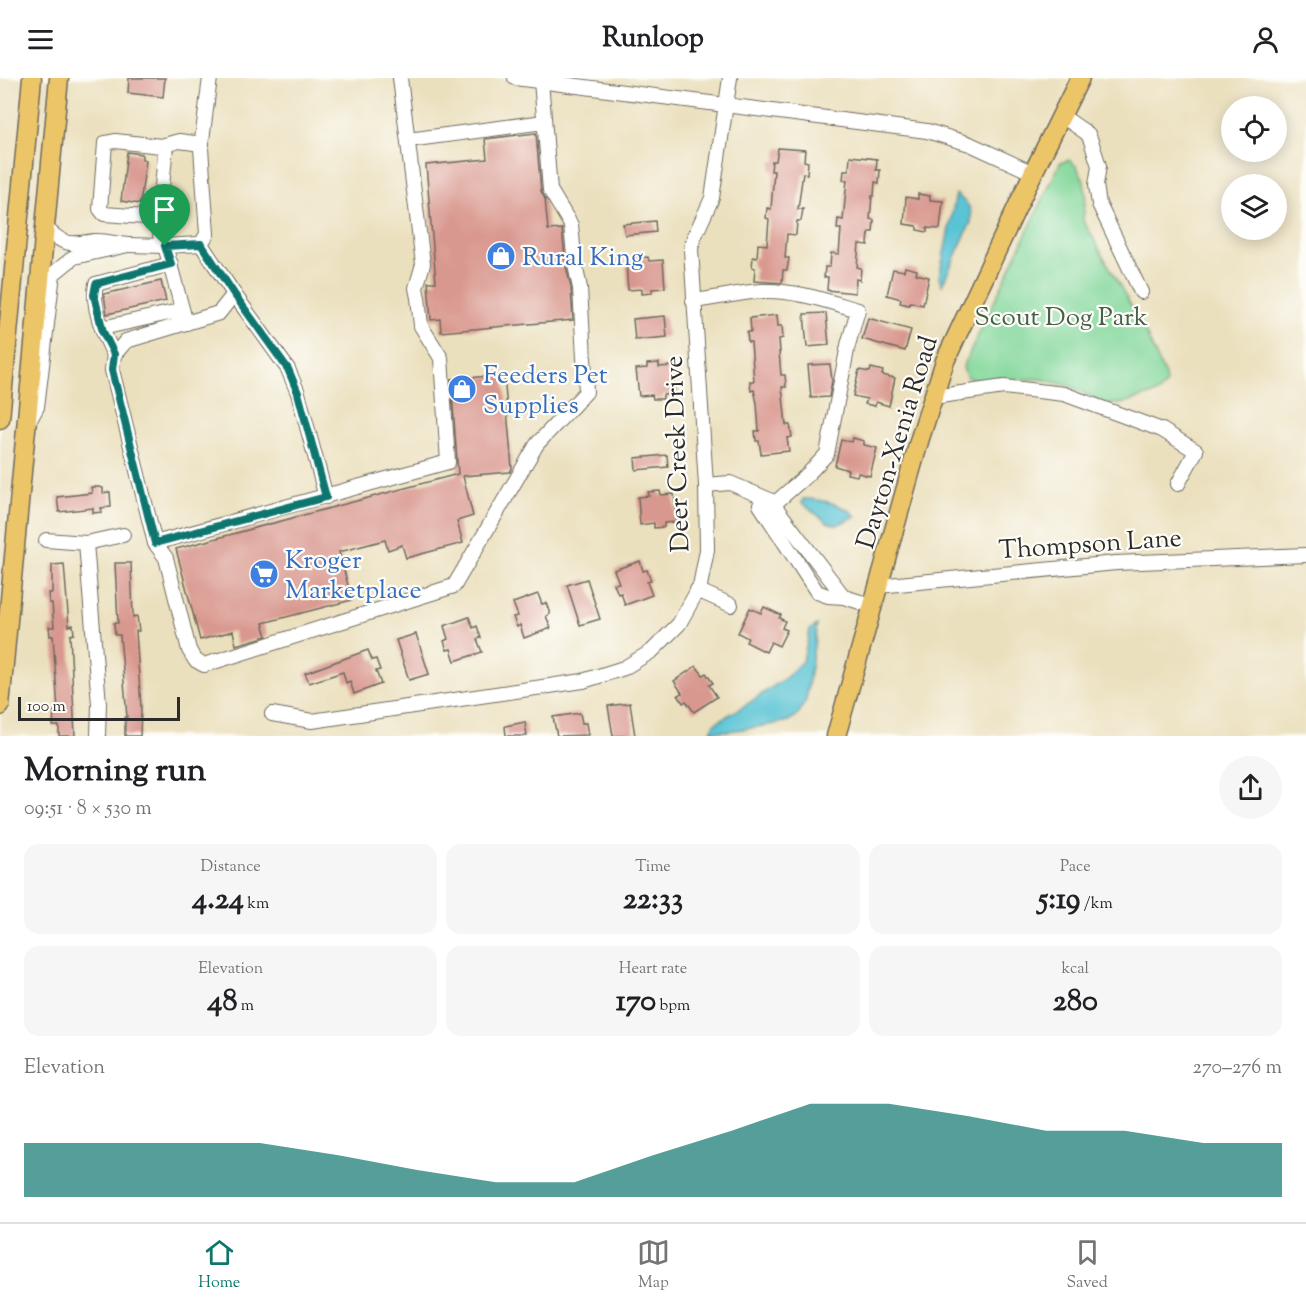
<!DOCTYPE html>
<html lang="en">
<head>
<meta charset="utf-8">
<style>
  body { margin:0; font-family:"Sorts Mill Goudy",serif; background:#f6f6f6; color:#202124; height:100vh; display:flex; flex-direction:column; font-size:22px; white-space:nowrap }
  * { box-sizing:border-box; margin:0 }
  p { font-size:20px; color:#757577 }
  .icon { flex:none; width:33px; height:33px; fill:none; stroke:currentColor; stroke-width:2; stroke-linecap:round; stroke-linejoin:round }
  .map { position:relative; height:658px; overflow:hidden }
  .drawer { display:flex; flex-direction:column; background:#fff; flex:1 }
  .drawer>* { flex:none }
  .tools { position:absolute; left:1221px; top:18px; display:grid; gap:12px }
  .tools a { display:grid; place-items:center; width:66px; height:66px; border-radius:50%; background:#fff; box-shadow:0 3px 15px #0003; font-size:30px }
  .scale { position:absolute; left:18px; bottom:15px; width:162px; box-sizing:border-box; padding-left:6px; border:3px solid #2b2b2b; border-top:0; font-size:16px; line-height:21px; white-space:nowrap; color:#2b2b2b; -webkit-text-stroke:4px #fdfcf7; paint-order:stroke }
  .pin { position:absolute; display:grid; place-items:center; width:51px; height:51px; color:#fff; margin:-62px -26px; border-radius:50% 50% 50% 0; rotate:-45deg; box-shadow:0 0 6px #0007 }
  .pin .icon { rotate:45deg }
  .round { display:grid; place-items:center; flex:none; width:63px; height:63px; border-radius:32px; background:#f6f6f6 }
  .summary { display:flex; align-items:center; justify-content:space-between; height:102px; padding:0 24px }
  h1 { font-size:33px; font-weight:700; line-height:45px }
  .figures { display:grid; grid-template-columns:repeat(3,1fr); gap:9px; height:102px; padding:6px 24px }
  .figures div { display:grid; align-content:center; border-radius:15px; background:#f6f6f6; text-align:center }
  .figures b { font-size:30px; font-weight:700 }
  .figures small { font-size:16px; font-weight:400 }
  .figures p { font-size:16px }
  .chart { height:168px; padding:12px 24px }
  .chart p { display:flex; justify-content:space-between }
  .chart svg { width:100%; height:108px; margin-top:6px; fill:#0f766e; opacity:.7 }
  header { display:flex; justify-content:space-between; align-items:center; height:78px; padding:0 24px; background:#fff; font-size:27px; font-weight:700 }
  .tabs { display:flex; justify-content:space-around; align-items:center; height:84px; border-top:2px solid #e0e0e0; background:#fff; font-size:16px; color:#757577 }
  .tabs a { display:grid; justify-items:center; gap:3px }
  .tabs .active { color:#0f766e }
  .map>svg:first-child { display:block }
  .green { fill:#81d79a; stroke:#568162; stroke-width:1.5 }
  .water { fill:#5ac4d5; stroke:#427880; stroke-width:1.5 }
  .building { fill:#d9988f }
  .lines { fill:none; stroke-linecap:round; stroke-linejoin:round }
  .minor-casing { stroke:#6e6a5e; stroke-width:16 }
  .major-casing { stroke:#6e6a5e; stroke-width:21 }
  .minor { stroke:#fff; stroke-width:14 }
  .major { stroke:#edc569; stroke-width:18 }
  .route-casing { stroke:#fff; stroke-width:12 }
  .route { stroke:#0f766e; stroke-width:8 }
  .labels { text-anchor:middle; stroke-width:4.5; stroke-linejoin:round; paint-order:stroke }
  .shop-label { font-size:26px; fill:#366cbe; stroke:#fdfcf7; text-anchor:start }
  .park-label { font-size:26px; fill:#455f4c; stroke:#fdfcf7 }
  .street-label { font-size:26px; fill:#2b2b2b; stroke:#fdfcf7 }
</style>
</head>
<body>
<header><svg class="icon" aria-label="menu" viewBox="0 0 24 24"><path d="M4 6h16M4 12h16M4 18h16"/></svg>Runloop<svg class="icon" aria-label="person" viewBox="0 0 24 24"><circle cx="12" cy="8" r="4"/><path d="M4 21q1-7 8-7t8 7"/></svg></header>
<div class="map">
<svg width="1306" height="658" viewBox="0 0 1306 658">
  <rect width="100%" height="100%" fill="#fdfcf7"/>
  <filter id="ink" filterUnits="userSpaceOnUse"><feTurbulence type="fractalNoise" baseFrequency=".0167" numOctaves="2"/><feDisplacementMap in="SourceGraphic" scale="12" xChannelSelector="R" yChannelSelector="G"/><feConvolveMatrix kernelMatrix="1 2 1 2 8 2 1 2 1" color-interpolation-filters="sRGB"/></filter>
  <filter id="wash" filterUnits="userSpaceOnUse"><feTurbulence type="fractalNoise" baseFrequency=".008" numOctaves="4" result="noise"/><feDisplacementMap in="SourceGraphic" scale="24" xChannelSelector="R" yChannelSelector="G"/><feGaussianBlur stdDeviation="1.35" result="paint"/><feColorMatrix in="noise" values="0 0 0 0 0 0 0 0 0 0 0 0 0 0 0 0 0 1.4 0 .05"/><feComposite in="paint" operator="in"/></filter>
  <g filter="url(#wash)">
    <rect width="100%" height="100%" fill="#ebe0be"/>
    <polygon class="green" points="1069,82 1076,88 1083,100 1086,116 1083,142 1143,249 1165,298 1166,307 1157,315 1120,326 1105,326 1070,308 1041,301 975,302 966,298 963,289 1060,85"/>
    <g class="water">
      <path d="M 956,116 C 967,125 973,130 971,144 L 942,207 L 939,200 Z"/>
      <path d="M 803,421 C 820,421 844,426 856,438 L 837,447 L 827,444 L 802,425 Z"/>
      <polygon points="817,547 806,622 798,637 788,643 764,648 729,653 711,653 715,645 746,627 788,598 803,582 810,552"/>
    </g>
    <g id="blocks">
      <g class="building">
        <polygon points="129,0 165,0 163,19 128,15"/>
        <polygon points="536,55 541,113 545,121 548,152 562,151 566,188 571,210 573,242 441,254 440,241 431,242 428,204 436,204 426,87 487,81 485,61"/>
        <polygon points="778,70 805,72 804,83 808,84 807,96 803,95 801,109 798,131 803,131 801,143 797,143 796,157 787,156 785,180 789,180 787,192 783,192 782,205 754,203 755,190 752,189 753,179 757,180 758,166 767,167 769,141 766,140 767,130 771,131 774,93 771,93 772,83 776,83"/>
        <polygon points="127,74 142,76 142,81 146,82 140,126 121,123"/>
        <polygon points="850,78 877,81 876,92 880,92 879,105 875,104 874,118 872,118 870,141 874,142 873,154 869,154 868,167 859,166 857,189 861,190 860,202 856,201 855,215 827,212 828,199 824,199 825,189 830,189 831,175 839,176 841,151 837,151 838,141 843,142 847,102 843,102 844,92 849,92"/>
        <polygon points="918,116 930,118 930,122 943,123 940,151 927,150 927,154 917,152 917,148 904,146 906,119 918,121"/>
        <polygon points="655,143 656,154 625,157 623,146"/>
        <polygon points="648,179 649,183 663,182 665,210 652,211 652,215 642,216 642,211 628,212 626,185 637,184 636,180"/>
        <polygon points="905,189 917,192 916,196 929,199 923,227 910,224 909,227 900,225 901,221 887,217 893,191 904,193"/>
        <polygon points="161,203 166,223 107,236 104,216"/>
        <polygon points="826,235 829,267 807,269 804,236"/>
        <polygon points="777,237 778,248 782,248 783,260 779,261 780,274 779,274 781,297 785,297 786,309 782,309 786,347 790,347 792,359 787,360 789,373 761,376 759,363 756,363 755,353 759,353 757,325 754,312 751,313 750,303 754,303 751,264 748,264 747,254 751,254 750,240"/>
        <polygon points="665,238 667,259 635,262 633,241"/>
        <polygon points="868,240 911,252 905,273 862,261"/>
        <polygon points="659,285 659,289 673,288 675,316 663,317 663,321 653,321 652,317 639,318 636,291 647,290 647,286"/>
        <polygon points="830,286 832,303 829,319 811,320 808,287"/>
        <polygon points="871,290 883,293 882,297 895,300 889,328 876,324 875,328 865,326 867,321 853,318 859,292 870,294"/>
        <polygon points="504,297 512,390 510,394 463,398 473,438 457,443 463,465 406,480 402,467 388,472 385,462 339,474 352,522 263,545 267,558 236,567 233,553 200,562 176,471 458,396 451,301"/>
        <polygon points="853,360 864,363 864,367 877,370 870,398 858,395 857,398 847,396 848,392 835,388 841,362 852,364"/>
        <polygon points="667,377 668,389 636,392 635,380"/>
        <polygon points="91,409 99,409 103,410 103,415 110,414 111,429 101,430 102,434 93,435 93,430 59,434 57,419 92,415"/>
        <polygon points="660,413 661,417 674,416 677,444 664,445 664,449 654,450 654,445 640,447 638,419 649,418 648,414"/>
        <polygon points="640,483 643,493 647,492 651,503 647,504 652,517 625,527 621,515 618,516 614,506 619,505 614,492"/>
        <polygon points="115,485 131,485 133,539 137,538 139,553 136,553 141,630 140,658 125,658 125,639 127,639 120,557 115,557 114,545 118,545"/>
        <polygon points="64,486 69,548 73,547 74,556 70,557 75,658 59,658 59,648 53,648 54,633 58,633 53,558 50,558 49,549 54,549 52,525 49,525 48,515 52,515 52,487"/>
        <polygon points="587,501 600,541 580,547 567,507"/>
        <polygon points="538,516 542,526 546,525 550,536 546,538 551,550 524,560 520,547 517,549 513,539 518,538 513,525"/>
        <polygon points="764,529 781,537 779,540 785,543 782,550 787,552 779,568 771,564 766,574 746,564 748,560 738,555 750,530 761,535"/>
        <polygon points="469,539 473,550 477,548 481,560 477,561 482,574 455,583 451,571 447,572 444,563 448,561 444,548"/>
        <polygon points="416,556 429,596 409,602 396,562"/>
        <polygon points="368,572 372,582 376,581 380,592 376,593 381,606 354,616 350,603 346,605 343,594 309,605 305,595"/>
        <polygon points="696,588 703,597 706,595 713,605 709,607 717,619 694,634 686,623 683,625 678,617 682,615 674,603"/>
        <polygon points="630,625 635,658 613,658 608,628"/>
        <polygon points="580,635 582,645 586,645 588,657 557,658 553,639"/>
        <polygon points="525,644 527,658 506,658 505,648"/>
      </g>
    </g>
  </g>
  <g filter="url(#ink)">
    <use href="#blocks" fill-opacity="0" stroke="#6e6a5e" stroke-width="1.5"/>
    <g class="lines">
      <g class="minor-casing">
        <g id="minor">
          <polyline points="210,0 201,70 207,156 201,166 234,216 288,291 298,315 326,419"/>
          <polyline points="515,0 927,53 970,66 1033,95"/>
          <polyline points="1062,38 1088,56 1091,63 1099,88 1096,107 1099,126 1141,214"/>
          <polyline points="408,62 544,44"/>
          <polyline points="159,140 166,67"/>
          <polyline points="128,167 165,168 201,166"/>
          <polyline points="161,168 159,140 104,136 100,131 105,65 115,63 161,68 179,63 202,66"/>
          <polyline points="165,168 186,245"/>
          <polyline points="234,216 219,235 126,263 114,277 112,292 155,465 166,480 189,572 195,582 204,587 454,508 537,366 586,314 580,210 575,187 571,147 550,112 541,3"/>
          <path d="M 693,223 C 717,221 740,214 762,213 C 796,212 827,223 858,232 L 848,267 L 827,376 L 807,397 L 765,434"/>
          <polyline points="102,250 174,234 186,245"/>
          <path d="M 114,277 C 104,257 91,229 96,206 L 171,186"/>
          <polyline points="933,319 1004,309 1064,316 1162,352 1196,373 1178,406"/>
          <path d="M 31,340 L 37,329 L 53,196 L 74,179 L 128,167 C 117,166 104,162 94,163 C 69,167 64,168 45,149"/>
          <polyline points="706,407 730,405 770,422 844,519"/>
          <polyline points="760,427 817,514 828,518 844,519 873,528"/>
          <polyline points="46,462 86,465 123,457"/>
          <polyline points="86,465 99,626 98,658"/>
          <polyline points="155,465 448,384 441,280 421,248 418,220 416,210 423,186 400,0"/>
          <polyline points="878,508 1116,485 1306,477"/>
          <polyline points="697,512 731,527"/>
          <polyline points="272,636 312,643 583,603 624,590 652,573 679,546 700,508 707,472 706,407 691,171 693,162 712,120 730,0"/>
        </g>
      </g>
      <g class="major-casing">
        <g id="major">
          <polyline points="0,341 32,0"/>
          <polyline points="0,628 59,0"/>
          <polyline points="836,658 920,360 945,283 1033,95 1080,0"/>
        </g>
      </g>
      <use href="#minor" class="minor"/>
      <use href="#major" class="major"/>
    </g>
  </g>
  <g class="lines" filter="url(#ink)">
    <g class="route-casing">
      <polygon id="route" points="201,166 234,216 288,291 298,315 326,419 155,465 112,292 114,276 103,254 94,217 96,206 99,205 171,186 165,168"/>
    </g>
    <use href="#route" class="route"/>
  </g>
  <defs>
    <g id="shop-disc" transform="scale(1.5)"><circle r="9.5" fill="#3f7fe0" stroke="#fdfcf7"/><path d="M-5-2.5h2.3a2.7 3.5 0 0 1 5.4 0H5L5.5 6h-11ZM-1.5-2.5h3a1.5 2.3 0 0 0-3 0Z" fill="#fff"/></g>
    <g id="supermarket-disc" transform="scale(1.5)"><circle r="9.5" fill="#3f7fe0" stroke="#fdfcf7"/><path d="M-6-5.5h2.5l.6 2H6L4.5 2H-2.5L-4.4-4H-6ZM-1.5 3.2a1.3 1.3 0 1 0 .1 0ZM3 3.2a1.3 1.3 0 1 0 .1 0Z" fill="#fff"/></g>
  </defs>
  <g fill-rule="evenodd">
    <use href="#shop-disc" x="501" y="178"/>
    <use href="#shop-disc" x="462" y="311"/>
    <use href="#supermarket-disc" x="264" y="496"/>
  </g>
  <g class="labels">
    <g class="shop-label">
      <text x="522" y="187">Rural King</text>
      <text x="483" y="305">Feeders Pet<tspan x="483" dy="30">Supplies</tspan></text>
      <text x="285" y="490">Kroger<tspan x="285" dy="30">Marketplace</tspan></text>
    </g>
    <g class="park-label">
      <text x="1061" y="247">Scout Dog Park</text>
    </g>
    <g class="street-label">
      <text transform="translate(896 364) rotate(-73)" y="9">Dayton-Xenia Road</text>
      <text transform="translate(676 376) rotate(-92)" y="9">Deer Creek Drive</text>
      <text transform="translate(1090 465) rotate(-4)" y="9">Thompson Lane</text>
    </g>
  </g>
</svg>
<div class="tools">
<a><svg class="icon" aria-label="locate" viewBox="0 0 24 24"><circle cx="12" cy="12" r="6"/><path d="M12 2v4M12 18v4M2 12h4M18 12h4"/></svg></a>
<a><svg class="icon" aria-label="layers" viewBox="0 0 24 24"><path d="M12 4l9 5-9 5-9-5zM3 14l9 5 9-5"/></svg></a>
</div>
<div class="scale">100 m</div>
<div class="pin" style="left:165px;top:168px;background:#1e9e55"><svg class="icon" aria-label="arrive" viewBox="0 0 24 24"><path d="M6 21V4h12l-3 4 3 4H6"/></svg></div>
</div>
<section class="drawer">
<div class="summary"><div><h1>Morning run</h1><p>09:51 · 8 × 530 m</p></div><a class="round"><svg class="icon" aria-label="share" viewBox="0 0 24 24"><path d="M12 15V3M7 8l5-5 5 5M5 13v7h14v-7"/></svg></a></div>
<div class="figures">
<div><p>Distance</p><b>4.24<small> km</small></b></div>
<div><p>Time</p><b>22:33</b></div>
<div><p>Pace</p><b>5:19<small> /km</small></b></div>
</div>
<div class="figures">
<div><p>Elevation</p><b>48<small> m</small></b></div>
<div><p>Heart rate</p><b>170<small> bpm</small></b></div>
<div><p>kcal</p><b>280</b></div>
</div>
<div class="chart"><p><span>Elevation</span>270–276 m</p>
<svg viewBox="0 0 160 44" preserveAspectRatio="none"><path d="M0 44V22L10 22L20 22L30 22L40 27L50 33L60 38L70 38L80 27L90 17L100 6L110 6L120 11L130 17L140 17L150 22L160 22V44z"/></svg>
</div>
</section>
<nav class="tabs">
<a class="active"><svg class="icon" aria-label="home" viewBox="0 0 24 24"><path d="M3 11l9-7 9 7M6 9v11h12V9"/></svg>Home</a>
<a><svg class="icon" aria-label="map" viewBox="0 0 24 24"><path d="M3 6l6-2 6 2 6-2v14l-6 2-6-2-6 2zM9 4v14M15 6v14"/></svg>Map</a>
<a><svg class="icon" aria-label="saved" viewBox="0 0 24 24"><path d="M7 4h10v16l-5-4-5 4z"/></svg>Saved</a>
</nav>
</body>
</html>
